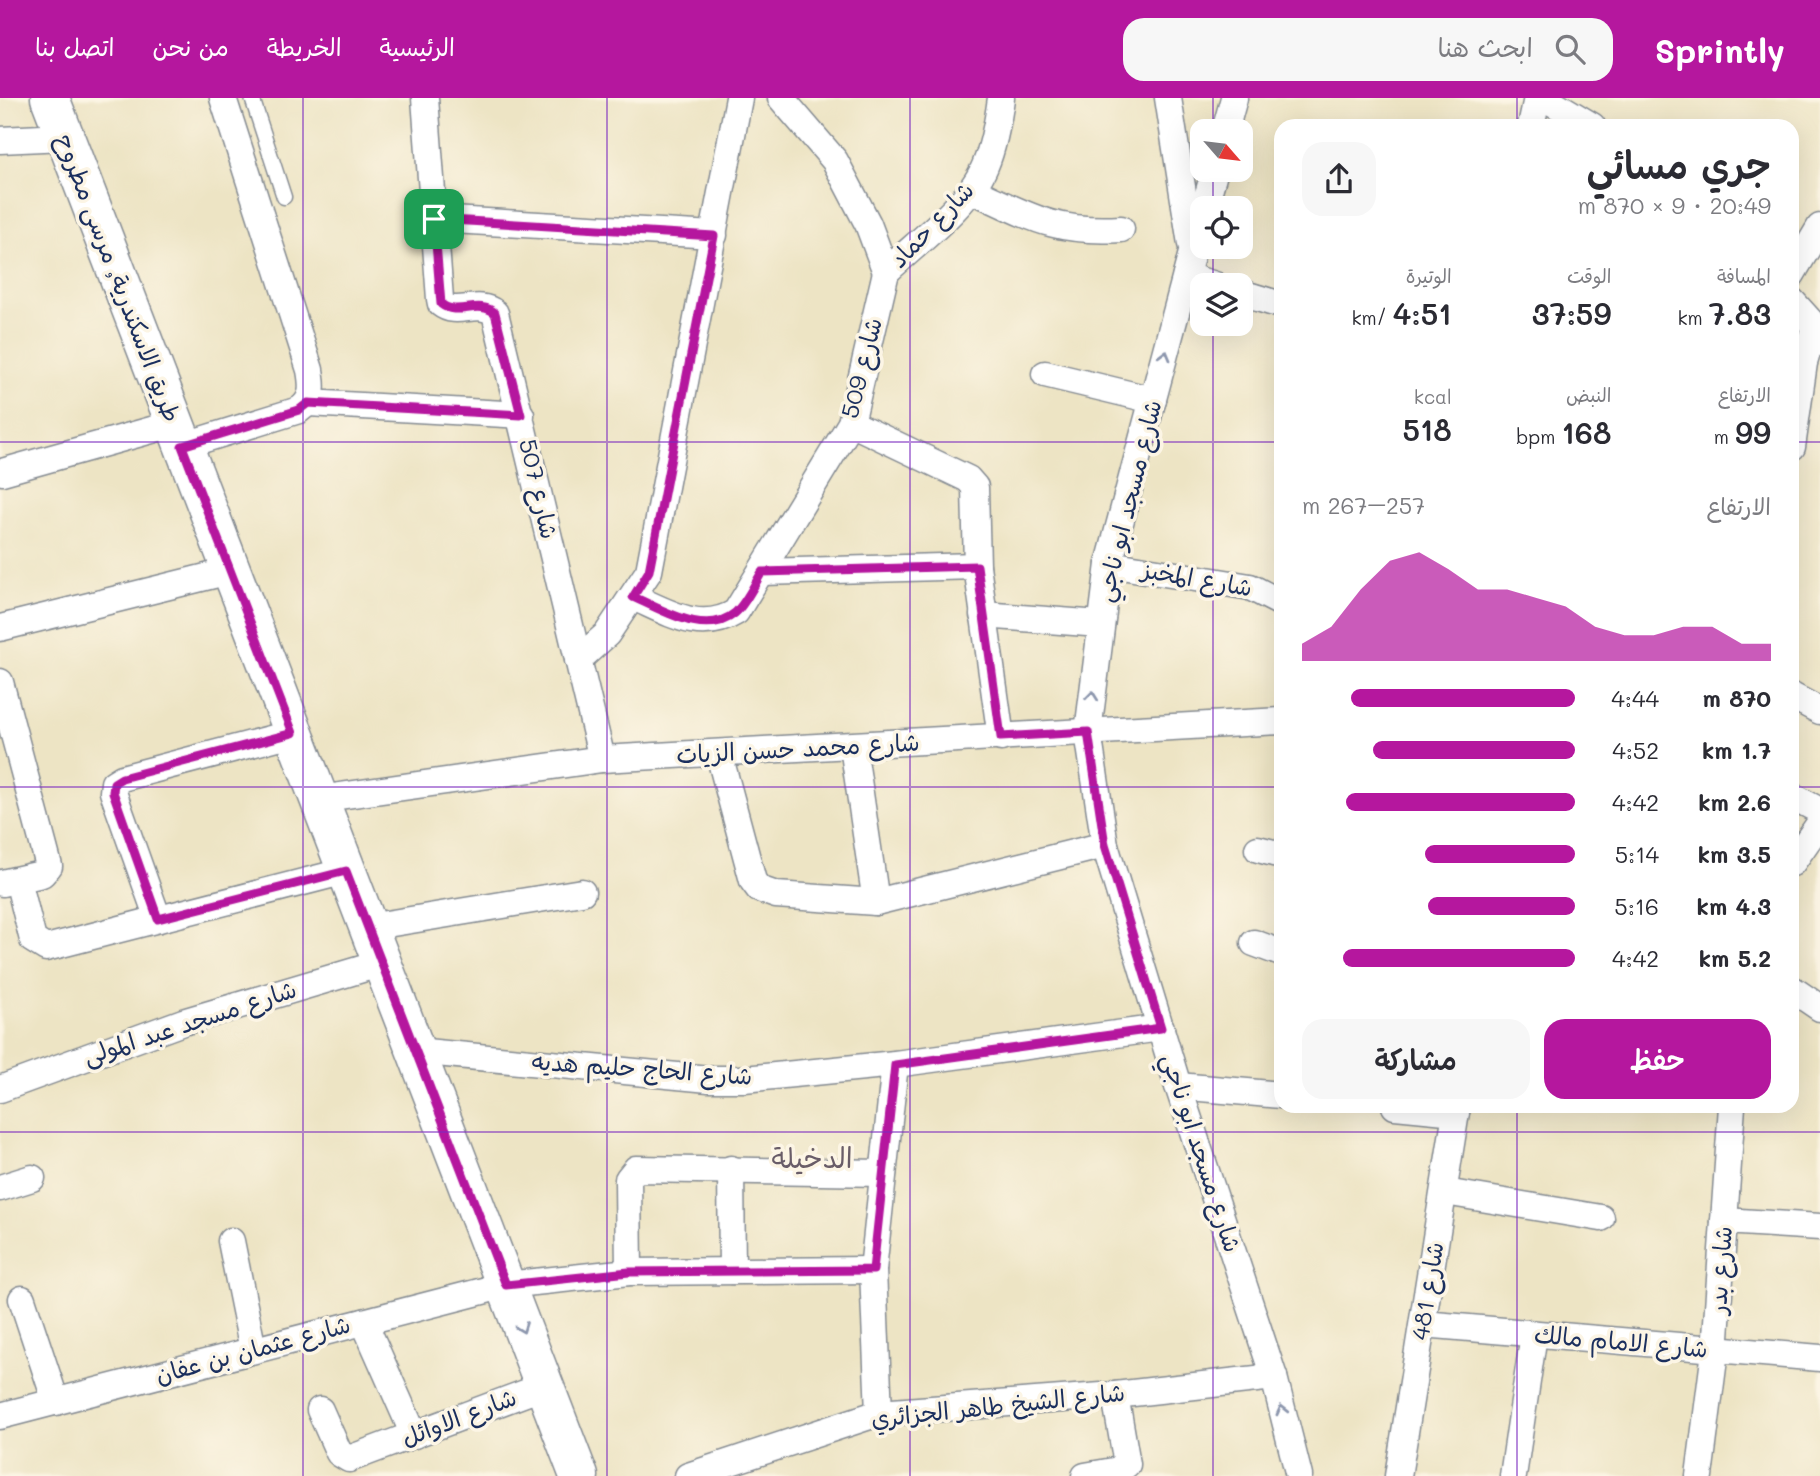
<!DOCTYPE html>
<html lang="ar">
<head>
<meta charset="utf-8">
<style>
  body { margin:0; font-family:Mali,"Playpen Sans Arabic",sans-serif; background:#f7f7f7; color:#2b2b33; direction:rtl; height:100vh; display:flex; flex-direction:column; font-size:26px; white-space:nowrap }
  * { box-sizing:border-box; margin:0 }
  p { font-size:23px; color:#7c7c81 }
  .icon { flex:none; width:38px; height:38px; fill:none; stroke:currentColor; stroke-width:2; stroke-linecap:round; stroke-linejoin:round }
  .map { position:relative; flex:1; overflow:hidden; direction:ltr }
  .sheet { position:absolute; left:1274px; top:21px; width:525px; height:994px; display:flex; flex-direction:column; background:#fff; border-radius:21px; box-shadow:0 7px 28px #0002; direction:rtl }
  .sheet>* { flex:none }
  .needle { width:46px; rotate:118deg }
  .controls { position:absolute; left:1190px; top:21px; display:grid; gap:14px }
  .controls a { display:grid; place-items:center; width:63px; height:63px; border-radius:14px; background:#fff; box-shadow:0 7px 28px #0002; font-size:35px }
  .pin { position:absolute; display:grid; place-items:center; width:60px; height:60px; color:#fff; margin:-30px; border-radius:14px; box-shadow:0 4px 10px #0006 }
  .round { display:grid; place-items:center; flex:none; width:74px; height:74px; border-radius:21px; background:#f7f7f7 }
  .overview { display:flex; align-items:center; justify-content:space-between; height:119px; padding:0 28px }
  h1 { font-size:38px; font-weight:600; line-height:52px }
  .figures { display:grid; grid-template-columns:repeat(3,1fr); gap:10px; height:119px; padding:7px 28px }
  .figures div { display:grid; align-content:center }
  .figures b { font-size:30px; font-weight:600 }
  .figures small { font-size:19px; font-weight:400 }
  .figures p { font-size:19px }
  .chart { height:196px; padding:14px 28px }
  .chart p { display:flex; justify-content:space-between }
  .chart svg { width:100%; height:126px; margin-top:7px; fill:#b5179e; opacity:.7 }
  .cta { display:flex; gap:14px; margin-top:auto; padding:14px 28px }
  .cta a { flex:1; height:80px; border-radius:21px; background:#b5179e; color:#fff; font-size:28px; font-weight:600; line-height:80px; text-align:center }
  .cta a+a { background:#f7f7f7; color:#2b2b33 }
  ul { padding:0 28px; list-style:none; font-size:23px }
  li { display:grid; grid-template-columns:112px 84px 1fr; align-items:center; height:52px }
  li i { height:18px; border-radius:9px; background:#b5179e }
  header { display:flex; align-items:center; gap:42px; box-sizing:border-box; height:98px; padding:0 35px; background:#b5179e; color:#fff }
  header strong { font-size:33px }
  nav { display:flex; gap:38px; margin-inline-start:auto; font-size:24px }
  .search { width:490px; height:63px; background:#f7f7f7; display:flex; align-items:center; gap:18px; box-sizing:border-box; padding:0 24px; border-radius:21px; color:#7c7c81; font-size:26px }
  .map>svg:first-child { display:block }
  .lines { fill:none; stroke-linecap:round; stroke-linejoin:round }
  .service-casing { stroke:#848a91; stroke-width:17 }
  .minor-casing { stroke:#848a91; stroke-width:29 }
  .primary-casing { stroke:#848a91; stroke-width:41 }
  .service { stroke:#fff; stroke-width:14 }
  .minor { stroke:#fff; stroke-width:26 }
  .primary { stroke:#fff; stroke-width:38 }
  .oneway { stroke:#8d97ae }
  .route-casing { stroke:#fff; stroke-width:14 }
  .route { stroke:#b5179e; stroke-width:9 }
  .grid { fill:none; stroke:#7b2cbf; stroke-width:2; stroke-opacity:0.55 }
  .labels { text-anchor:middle; stroke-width:7; stroke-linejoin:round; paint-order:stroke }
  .street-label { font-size:24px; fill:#1b2f5e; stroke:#fcf5e5 }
  .quarter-label { font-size:28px; fill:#695d68; stroke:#fcf5e5 }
</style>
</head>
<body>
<header>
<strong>Sprintly</strong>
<div class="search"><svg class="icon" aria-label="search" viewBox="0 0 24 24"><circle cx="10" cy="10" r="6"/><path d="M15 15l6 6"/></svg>ابحث هنا</div>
<nav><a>الرئيسية</a><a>الخريطة</a><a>من نحن</a><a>اتصل بنا</a></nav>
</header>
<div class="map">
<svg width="1820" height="1378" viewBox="0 0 1820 1378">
  <rect width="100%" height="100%" fill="#fcf5e5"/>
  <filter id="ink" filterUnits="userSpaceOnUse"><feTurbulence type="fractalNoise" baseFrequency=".0143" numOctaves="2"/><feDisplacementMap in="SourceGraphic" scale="14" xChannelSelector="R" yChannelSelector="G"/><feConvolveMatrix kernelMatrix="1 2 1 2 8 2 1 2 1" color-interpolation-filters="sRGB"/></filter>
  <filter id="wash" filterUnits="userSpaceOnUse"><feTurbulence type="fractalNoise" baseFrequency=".00686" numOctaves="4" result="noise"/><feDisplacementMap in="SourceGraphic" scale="28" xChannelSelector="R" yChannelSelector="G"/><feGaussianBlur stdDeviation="1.57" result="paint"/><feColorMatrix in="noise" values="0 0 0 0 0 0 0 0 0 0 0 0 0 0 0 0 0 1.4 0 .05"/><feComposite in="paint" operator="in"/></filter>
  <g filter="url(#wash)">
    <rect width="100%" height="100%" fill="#ede4c4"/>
  </g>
  <g filter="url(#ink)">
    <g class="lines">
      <g class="service-casing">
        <polyline id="service" points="252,0 284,99"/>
      </g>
      <g class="minor-casing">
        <g id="minor">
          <path d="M 425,0 L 440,201 L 441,206 C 457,219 478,201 495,215 L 602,661"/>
          <polyline points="1168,0 1191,146"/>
          <polyline points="1545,0 1592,28"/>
          <polyline points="1531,28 1537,0"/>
          <polyline points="1225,33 1234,0"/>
          <polyline points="0,42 64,39"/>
          <path d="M 972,92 C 1031,119 1054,135 1121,131"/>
          <polyline points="1204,110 1215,72"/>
          <polyline points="1202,117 1109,466 1088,634 1105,747 1178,988 1274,1279 1299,1378"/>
          <polyline points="434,121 714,137"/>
          <path d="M 886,174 C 916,145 969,107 985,68 C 994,47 998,23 1001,0"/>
          <polyline points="1792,176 1820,129"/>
          <polyline points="1186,178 1215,187"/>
          <polyline points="1241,195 1281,207"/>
          <polyline points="1792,203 1820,234"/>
          <polyline points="1045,276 1153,302"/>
          <polyline points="308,305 521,317"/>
          <polyline points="851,325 968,381 975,389 977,468 1001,640"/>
          <path d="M 182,348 L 299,312 C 314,302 313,289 310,272 L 223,0"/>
          <polyline points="1792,349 1804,265 1815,228"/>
          <polyline points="2,374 173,326"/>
          <polyline points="1109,466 1250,489 1281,505"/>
          <polyline points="762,474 977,468"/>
          <path d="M 633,499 C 668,514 700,536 736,514 L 851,325 L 886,174 L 868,126 L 835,63 L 781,0"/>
          <polyline points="983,517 1100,526"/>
          <polyline points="0,530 230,473"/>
          <polyline points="578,562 607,536 649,473 739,0"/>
          <polyline points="0,584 49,768 42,776 2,785"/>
          <polyline points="1792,598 1820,613"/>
          <polyline points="853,648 876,804"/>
          <polyline points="719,656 753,783 759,791 776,797 876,804 1105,747"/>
          <polyline points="1792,698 1820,713"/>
          <polyline points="318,701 602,661 1281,623"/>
          <polyline points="1258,751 1281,757"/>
          <polyline points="1792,765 1820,725"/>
          <polyline points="18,782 33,842 46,850 346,773"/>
          <polyline points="158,821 113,694 114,685 122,680 293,635"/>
          <polyline points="368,829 582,794"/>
          <polyline points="1254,845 1281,855"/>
          <polyline points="1792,891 1820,910"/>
          <polyline points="415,953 709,981 744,981 895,966 1161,930"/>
          <polyline points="1178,988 1281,997"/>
          <polyline points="0,991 183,924 382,865"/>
          <polyline points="1395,1008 1456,1014"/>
          <polyline points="731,1071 732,1173"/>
          <polyline points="0,1090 32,1080"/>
          <polyline points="1445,1094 1601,1120"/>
          <polyline points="1724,1123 1820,1129"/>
          <polyline points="231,1143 253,1252"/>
          <polyline points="629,1174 628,1081 636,1071 883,1075"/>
          <polyline points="22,1201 56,1304"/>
          <polyline points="364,1224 414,1337"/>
          <polyline points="1423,1226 1820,1260"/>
          <polyline points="320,1312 339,1355 349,1361 544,1288"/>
          <polyline points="879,1315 873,1172 895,966"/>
          <polyline points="0,1318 506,1187 629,1174 873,1172"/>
          <polyline points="688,1378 879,1315 1115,1297 1274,1279"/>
          <polyline points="1085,1378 1119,1372 1127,1366 1115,1297"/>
          <polyline points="1398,1378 1457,1008"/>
          <polyline points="1513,1378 1534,1236"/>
          <polyline points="1699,1378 1715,1253 1732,1008"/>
        </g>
      </g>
      <g class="primary-casing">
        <polyline id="primary" points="50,0 579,1378"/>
      </g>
      <use href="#service" class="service"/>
      <use href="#minor" class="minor"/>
      <use href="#primary" class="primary"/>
    </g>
    <defs><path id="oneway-chevron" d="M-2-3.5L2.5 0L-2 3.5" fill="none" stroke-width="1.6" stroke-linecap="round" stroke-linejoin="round" transform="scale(1.75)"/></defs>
    <g class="oneway">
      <use href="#oneway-chevron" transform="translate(1165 257) rotate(-75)"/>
      <use href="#oneway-chevron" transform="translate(1092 598) rotate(-84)"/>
      <use href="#oneway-chevron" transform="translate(522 1230) rotate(69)"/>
      <use href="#oneway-chevron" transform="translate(1282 1312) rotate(-104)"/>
    </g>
  </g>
  <g class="lines" filter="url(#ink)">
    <g class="route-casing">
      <path id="route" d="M 434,121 L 714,138 L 649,473 L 633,499 C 662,511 705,540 735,515 C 746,505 754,487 762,474 L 977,468 L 1001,639 L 1088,634 L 1105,747 L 1161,930 L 895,967 L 873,1172 L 629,1174 L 506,1187 L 346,773 L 158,821 L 113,694 L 114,685 L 122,680 L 293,635 L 182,348 L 299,312 L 308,305 L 521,317 L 495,215 C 479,201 457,219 441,206 Z"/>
    </g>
    <use href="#route" class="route"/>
  </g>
  <path class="grid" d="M 303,0 L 303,1378M 607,0 L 607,1378M 910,0 L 910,1378M 1213,0 L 1213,33M 1517,0 L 1517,28M 1213,72 L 1213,110M 1213,149 L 1213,187M 1213,226 L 1213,1378M 0,344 L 1281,344M 1792,344 L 1820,344M 0,689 L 1281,689M 1792,689 L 1820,689M 1517,1008 L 1517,1378M 0,1034 L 1820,1034"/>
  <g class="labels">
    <g class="street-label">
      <text transform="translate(932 127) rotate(-46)" y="8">شارع حماد</text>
      <text transform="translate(118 180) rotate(69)" y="8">طريق الاسكندرية, مرسى مطروح</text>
      <text transform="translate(862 270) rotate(-76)" y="8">شارع 509</text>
      <text transform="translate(538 391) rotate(77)" y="8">شارع 507</text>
      <text transform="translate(1129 403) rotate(-76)" y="8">شارع مسجد ابو ناجي</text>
      <text transform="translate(1197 481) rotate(10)" y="8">شارع المخبز</text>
      <text transform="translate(798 651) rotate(-3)" y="8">شارع محمد حسن الزيات</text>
      <text transform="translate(190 925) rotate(-18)" y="8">شارع مسجد عبد المولى</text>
      <text transform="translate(642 971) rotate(4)" y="8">شارع الحاج حليم هديه</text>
      <text transform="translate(1201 1055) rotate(72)" y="8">شارع مسجد ابو ناجي</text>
      <text transform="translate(1721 1172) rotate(-86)" y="8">شارع بدر</text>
      <text transform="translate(1428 1193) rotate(-81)" y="8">شارع 481</text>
      <text transform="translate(1621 1244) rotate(5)" y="8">شارع الامام مالك</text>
      <text transform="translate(253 1252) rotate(-15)" y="8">شارع عثمان بن عفان</text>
      <text transform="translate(998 1308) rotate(-6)" y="8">شارع الشيخ طاهر الجزائري</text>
      <text transform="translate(459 1320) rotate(-21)" y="8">شارع الاوائل</text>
    </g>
    <g class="quarter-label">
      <text x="812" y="1070">الدخيلة</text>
    </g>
  </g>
</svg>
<div class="controls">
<a><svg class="needle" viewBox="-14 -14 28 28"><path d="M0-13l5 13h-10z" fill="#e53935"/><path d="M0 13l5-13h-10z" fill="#7c7c81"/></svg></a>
<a><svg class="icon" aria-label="locate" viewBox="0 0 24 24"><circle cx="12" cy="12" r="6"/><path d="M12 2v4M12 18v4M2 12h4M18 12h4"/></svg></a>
<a><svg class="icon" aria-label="layers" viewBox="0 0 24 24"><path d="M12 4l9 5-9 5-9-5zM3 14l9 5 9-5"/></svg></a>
</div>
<div class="pin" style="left:434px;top:121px;background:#1e9e55"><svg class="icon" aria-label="arrive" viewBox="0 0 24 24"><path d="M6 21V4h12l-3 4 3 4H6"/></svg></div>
<section class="sheet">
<div class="overview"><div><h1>جري مسائي</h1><p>20:49 · 9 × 870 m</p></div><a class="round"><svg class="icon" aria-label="share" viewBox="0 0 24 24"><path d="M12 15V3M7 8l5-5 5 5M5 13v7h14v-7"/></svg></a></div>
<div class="figures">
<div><p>المسافة</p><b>7.83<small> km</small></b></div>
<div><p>الوقت</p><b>37:59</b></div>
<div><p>الوتيرة</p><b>4:51<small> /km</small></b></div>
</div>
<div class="figures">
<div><p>الارتفاع</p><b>99<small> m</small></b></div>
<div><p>النبض</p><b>168<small> bpm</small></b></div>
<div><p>kcal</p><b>518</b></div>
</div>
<div class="chart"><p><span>الارتفاع</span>257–267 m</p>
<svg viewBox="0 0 160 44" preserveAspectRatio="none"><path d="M0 44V38L10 32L20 19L30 9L40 6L50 12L60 19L70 19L80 22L90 25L100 32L110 35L120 35L130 32L140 32L150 38L160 38V44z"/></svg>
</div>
<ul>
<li><b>870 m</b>4:44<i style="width:82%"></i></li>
<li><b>1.7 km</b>4:52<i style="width:74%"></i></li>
<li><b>2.6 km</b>4:42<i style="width:84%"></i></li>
<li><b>3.5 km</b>5:14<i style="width:55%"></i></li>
<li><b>4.3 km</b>5:16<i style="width:54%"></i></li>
<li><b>5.2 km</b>4:42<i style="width:85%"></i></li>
</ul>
<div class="cta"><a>حفظ</a><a>مشاركة</a></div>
</section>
</div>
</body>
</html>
